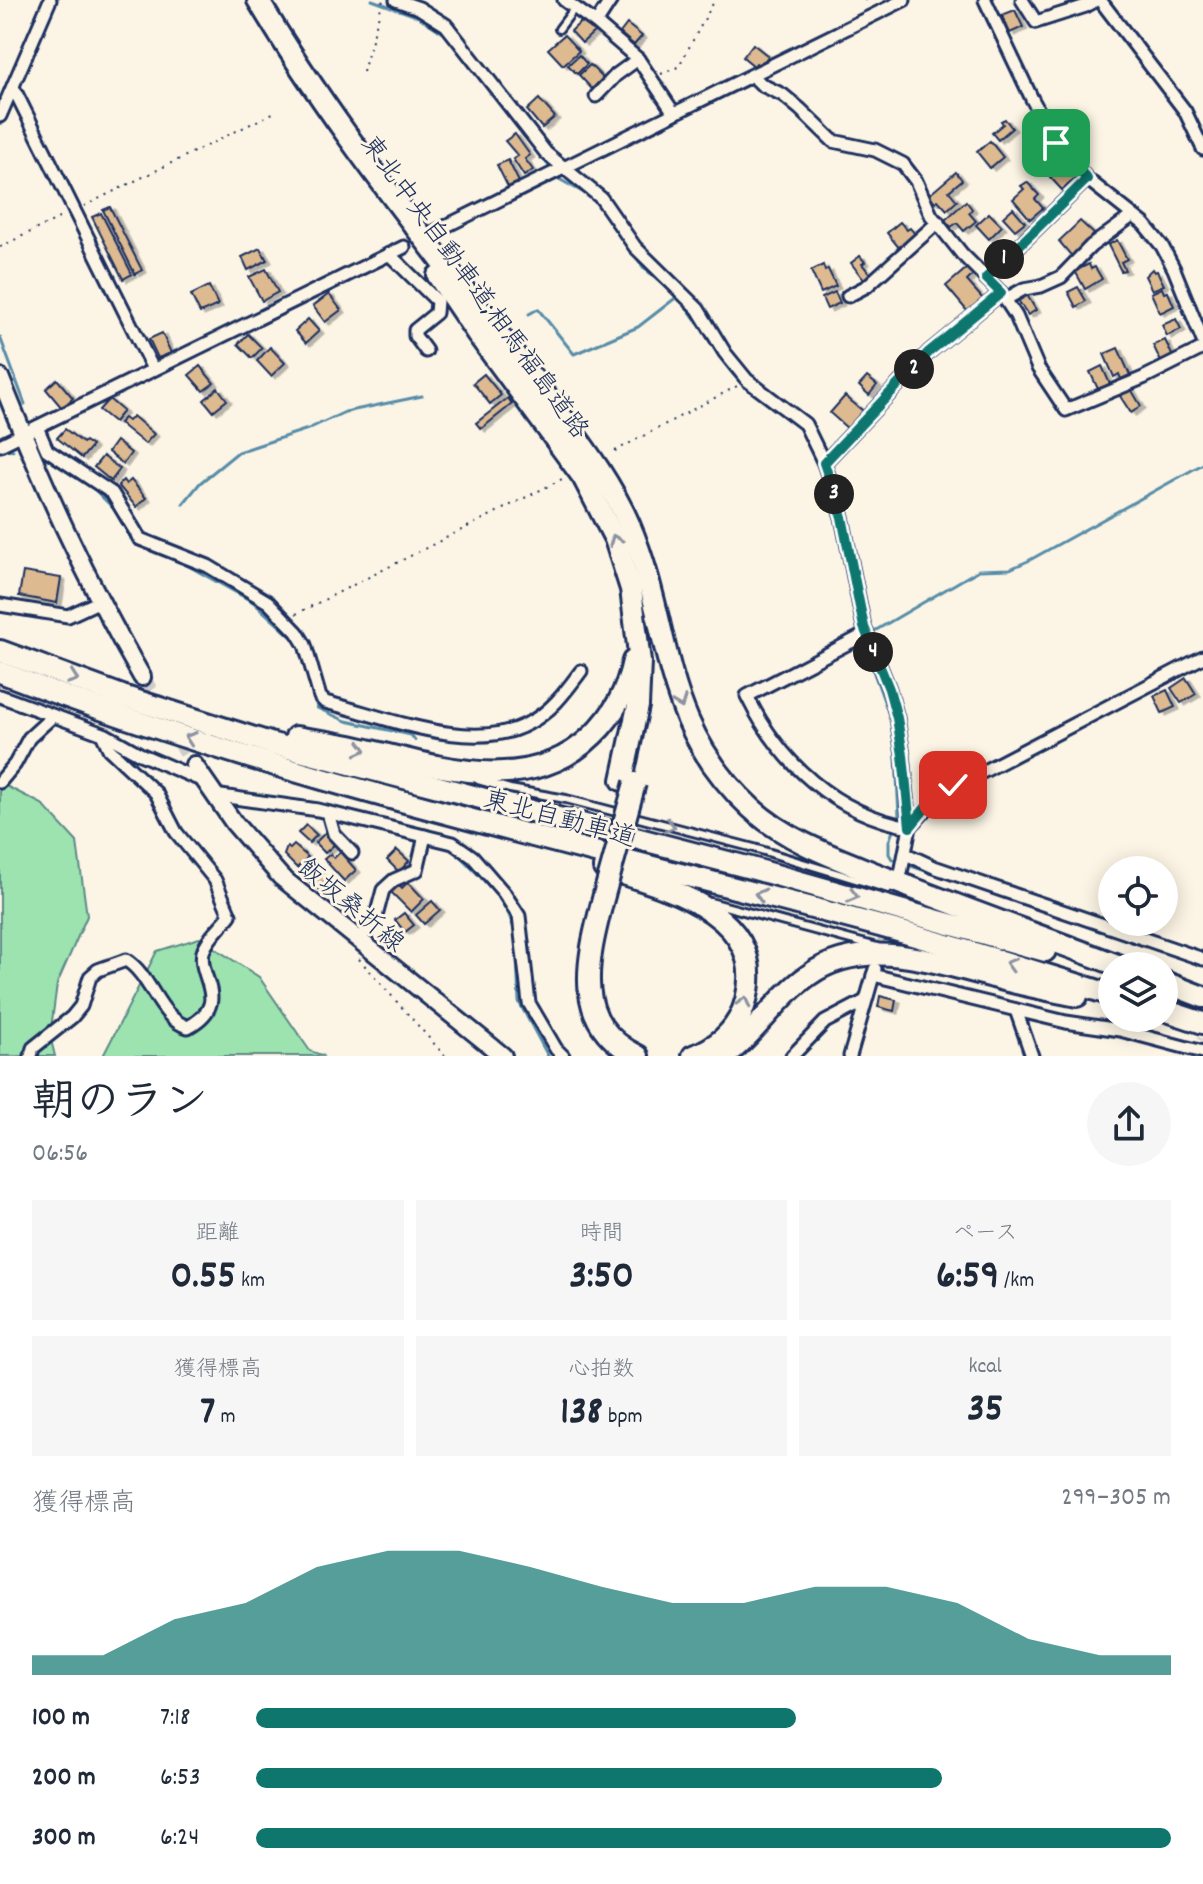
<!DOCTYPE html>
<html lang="ja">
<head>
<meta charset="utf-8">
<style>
  body { margin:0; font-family:Dekko,"Klee One",sans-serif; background:#f6f6f7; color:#1f2937; height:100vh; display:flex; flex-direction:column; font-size:30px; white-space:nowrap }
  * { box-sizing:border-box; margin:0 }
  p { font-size:26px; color:#747a83 }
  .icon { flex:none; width:44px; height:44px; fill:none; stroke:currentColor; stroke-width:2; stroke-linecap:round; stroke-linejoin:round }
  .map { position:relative; height:1056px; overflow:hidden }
  .details { display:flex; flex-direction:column; background:#fff; flex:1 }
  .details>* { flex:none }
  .controls { position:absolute; left:1098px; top:856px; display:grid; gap:16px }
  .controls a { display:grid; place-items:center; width:80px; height:80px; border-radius:50%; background:#fff; box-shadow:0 4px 20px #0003; font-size:40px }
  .pin { position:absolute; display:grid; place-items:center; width:68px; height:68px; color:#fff; margin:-34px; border-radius:16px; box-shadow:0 4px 12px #0006 }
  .km { position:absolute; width:40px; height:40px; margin:-20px; border-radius:50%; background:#222; color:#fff; font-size:22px; line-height:40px; text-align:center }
  .round { display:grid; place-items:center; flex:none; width:84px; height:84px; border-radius:42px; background:#f6f6f7 }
  .summary { display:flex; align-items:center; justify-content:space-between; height:136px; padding:0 32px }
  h1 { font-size:44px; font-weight:700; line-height:60px }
  .stats { display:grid; grid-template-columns:repeat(3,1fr); gap:12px; height:136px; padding:8px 32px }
  .stats div { display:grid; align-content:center; border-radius:0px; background:#f6f6f7; text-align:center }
  .stats b { font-size:40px; font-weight:700 }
  .stats small { font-size:22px; font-weight:400 }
  .stats p { font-size:22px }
  .chart { height:224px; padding:16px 32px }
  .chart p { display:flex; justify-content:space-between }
  .chart svg { width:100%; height:144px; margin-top:8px; fill:#0f766e; opacity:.7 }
  ul { padding:0 32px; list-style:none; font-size:26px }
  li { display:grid; grid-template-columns:128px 96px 1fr; align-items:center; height:60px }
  li i { height:20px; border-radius:10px; background:#0f766e }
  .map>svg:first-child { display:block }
  .green { fill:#9ce3b0; stroke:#5c8987; stroke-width:2 }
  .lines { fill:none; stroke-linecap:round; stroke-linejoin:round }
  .stream { stroke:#568ca9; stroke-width:3 }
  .building { fill:#deba90; stroke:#1b2f5e; stroke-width:2; filter:url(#shadow) }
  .street-tunnel { stroke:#cfcdca; stroke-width:11; stroke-dasharray:11 5.5; stroke-linecap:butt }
  .secondary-tunnel { stroke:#cfcdca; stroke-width:16; stroke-dasharray:16 8; stroke-linecap:butt }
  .lane-casing { stroke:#1b2f5e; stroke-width:12 }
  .street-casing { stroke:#1b2f5e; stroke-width:17 }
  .secondary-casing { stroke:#1b2f5e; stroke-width:22 }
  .highway-casing { stroke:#1b2f5e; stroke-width:26 }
  .path { stroke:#1b2f5e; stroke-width:2; stroke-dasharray:2 6; stroke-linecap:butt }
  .lane { stroke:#fcf5e5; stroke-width:6 }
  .street { stroke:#fcf5e5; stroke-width:11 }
  .secondary { stroke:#fcf5e5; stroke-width:16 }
  .highway { stroke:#fcf5e5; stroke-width:20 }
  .highway-bridge-casing { stroke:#1b2f5e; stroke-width:26; stroke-linecap:butt }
  .highway-bridge { stroke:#fcf5e5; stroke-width:20 }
  .oneway { stroke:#8c92a2 }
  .route-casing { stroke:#fff; stroke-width:16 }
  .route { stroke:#0f766e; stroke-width:10 }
  .labels { text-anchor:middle; stroke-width:6; stroke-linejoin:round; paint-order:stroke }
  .street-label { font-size:26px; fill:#1b2f5e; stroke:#fcf5e5 }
</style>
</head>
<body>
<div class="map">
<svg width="1203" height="1056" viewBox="0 0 1203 1056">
  <defs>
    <filter id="shadow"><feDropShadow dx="4.5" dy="2.5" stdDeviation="0" flood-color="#0004"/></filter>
  </defs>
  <rect width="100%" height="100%" fill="#fcf5e5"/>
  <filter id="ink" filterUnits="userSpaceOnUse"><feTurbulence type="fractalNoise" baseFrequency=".0125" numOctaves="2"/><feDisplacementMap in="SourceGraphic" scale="16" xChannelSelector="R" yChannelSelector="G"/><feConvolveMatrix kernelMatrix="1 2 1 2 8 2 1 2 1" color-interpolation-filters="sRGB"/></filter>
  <g filter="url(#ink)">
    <g class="green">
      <polygon points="0,783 42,804 77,842 87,916 57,984 50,1036 55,1056 0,1056"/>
      <polygon points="199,938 259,977 310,1051 324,1056 103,1056 157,951"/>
    </g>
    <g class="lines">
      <g class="stream">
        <polyline points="372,0 419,17 448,36"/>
        <polyline points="521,130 559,179 593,198 644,268 675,294"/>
        <path d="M 681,300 C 704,327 718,362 745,387 C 752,394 762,399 771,405"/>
        <polyline points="529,314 538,309 574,354 638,327 678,296"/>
        <polyline points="0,337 25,404"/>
        <polyline points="793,421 801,429 826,485"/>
        <polyline points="0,449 13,450"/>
        <polyline points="52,462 95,490 114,509 134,544 174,558 253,602 297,642 301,650"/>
        <polyline points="183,504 200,483 238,452 308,429 345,412 422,396"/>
        <polyline points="850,585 860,633"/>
        <polyline points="871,633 979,570 1010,569 1028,561 1203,464"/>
        <polyline points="862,640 892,723"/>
        <polyline points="311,684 317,708 346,721 411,735 415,740"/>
        <polyline points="895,738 899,816 889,841 889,854 892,859 901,862"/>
        <polyline points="453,849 497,894 509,915 516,934 519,1002 548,1056"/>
        <polyline points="908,865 1203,964"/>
      </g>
    </g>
    <g class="building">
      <polygon points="1015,10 1023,27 1010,33 1002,15"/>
      <polygon points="585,18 596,30 582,43 571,31"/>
      <polygon points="627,24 642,36 634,45 620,33"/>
      <polygon points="564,35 579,51 563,65 548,49"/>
      <polygon points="753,44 768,56 761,66 756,63 754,66 743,57"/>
      <polygon points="579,55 587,64 577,74 568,65"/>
      <polygon points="590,65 603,78 592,89 579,75"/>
      <polygon points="539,99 555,117 542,128 527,110"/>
      <polygon points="1005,119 1012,128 998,140 992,133 1003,124 1001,121"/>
      <polygon points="515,134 530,155 525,159 533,170 524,176 513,159 518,156 505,141"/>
      <polygon points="990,141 1003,157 990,168 977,152"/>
      <polygon points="1059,159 1075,179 1062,190 1050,177 1059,169 1054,163"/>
      <polygon points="508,160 519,182 508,187 497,165"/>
      <polygon points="956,172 962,180 949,191 957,201 947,210 938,200 935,202 929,195"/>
      <polygon points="1027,182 1039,195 1035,199 1043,208 1030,219 1013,199 1024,189 1021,186"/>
      <polygon points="966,201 972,209 969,213 976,221 964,231 957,223 951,227 945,220"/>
      <polygon points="110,207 142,270 135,274 103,210"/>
      <polygon points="1013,208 1025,222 1015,230 1003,217"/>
      <polygon points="101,213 132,274 123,279 92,217"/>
      <polygon points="989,213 1002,226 989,239 976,225"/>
      <polygon points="1080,221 1095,235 1074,259 1059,241"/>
      <polygon points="900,222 907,230 910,228 917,236 900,249 887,233"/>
      <polygon points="1117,240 1127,259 1121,262 1125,270 1121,271 1108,245"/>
      <polygon points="260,248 267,260 248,270 242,257"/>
      <polygon points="860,256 865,262 862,264 871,275 864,280 851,263"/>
      <polygon points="1089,264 1091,269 1095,267 1102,279 1085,289 1075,271"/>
      <polygon points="823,265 825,271 828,269 836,286 821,293 811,271"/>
      <polygon points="967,268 973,275 967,281 983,299 968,312 946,286"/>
      <polygon points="266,269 278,292 262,301 249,277"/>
      <polygon points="1152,269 1154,272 1157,271 1164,285 1152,290 1145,276"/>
      <polygon points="209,286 218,305 200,313 191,295"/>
      <polygon points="1078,287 1086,301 1076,307 1068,292"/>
      <polygon points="1162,288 1164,293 1168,292 1174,306 1160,313 1151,293"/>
      <polygon points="835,292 840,303 827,309 822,298"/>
      <polygon points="329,294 341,310 325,322 313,306"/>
      <polygon points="1027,295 1036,310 1028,315 1018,300"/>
      <polygon points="308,319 319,331 306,343 295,331"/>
      <polygon points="1176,319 1181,329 1167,336 1162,325"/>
      <polygon points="162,333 171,353 158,358 149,339"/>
      <polygon points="248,334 262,348 252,358 238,344"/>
      <polygon points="1165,340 1173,357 1161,362 1153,345"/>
      <polygon points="270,347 285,363 271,376 257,361"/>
      <polygon points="1118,348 1130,375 1121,379 1119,374 1114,377 1104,354"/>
      <polygon points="200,366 214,383 203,391 189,375"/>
      <polygon points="1102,366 1110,384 1098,389 1090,372"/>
      <polygon points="484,374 501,395 490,404 473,383"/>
      <polygon points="867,377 877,385 869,395 859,386"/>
      <polygon points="57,379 73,398 62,408 46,389"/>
      <polygon points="218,388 227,400 213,411 204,400"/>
      <polygon points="1131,389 1141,406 1131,413 1120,396"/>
      <polygon points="845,396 863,411 848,429 830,413"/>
      <polygon points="508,398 512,404 481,429 476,423"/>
      <polygon points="109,399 123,411 114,422 99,410"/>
      <polygon points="133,416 154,434 145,444 119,423 124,418 128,421"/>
      <polygon points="65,429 83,443 85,441 92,446 82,458 57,438"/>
      <polygon points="116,441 131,453 123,464 108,452"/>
      <polygon points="103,456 120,469 111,481 94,467"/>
      <polygon points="123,480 126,484 131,480 146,498 136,507 118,485"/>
      <polygon points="23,572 61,578 57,603 19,596"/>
      <polygon points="1186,678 1196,694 1181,703 1171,688"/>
      <polygon points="1167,690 1175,707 1162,713 1154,696"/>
      <polygon points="306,825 317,835 309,843 298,833"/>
      <polygon points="325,833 335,844 325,853 315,843"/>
      <polygon points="294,845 308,857 297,868 284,855 287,847 290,849"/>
      <polygon points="397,850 409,861 399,872 387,860"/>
      <polygon points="340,852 356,870 344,881 324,859 330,854 334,858"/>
      <polygon points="316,869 327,879 318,889 307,879"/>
      <polygon points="408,882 424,899 411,912 390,891 398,883 402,888"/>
      <polygon points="432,901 440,910 424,924 416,915"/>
      <polygon points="404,913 414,925 405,932 395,920"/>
      <polygon points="880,996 896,1000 894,1011 878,1007"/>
    </g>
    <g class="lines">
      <g class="street-tunnel">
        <polyline points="878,958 900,878"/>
        <polyline points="1202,1041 1203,1039"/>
      </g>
      <polyline class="secondary-tunnel" points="142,677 194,765"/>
      <g class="lane-casing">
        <g id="lane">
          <polyline points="559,29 574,9"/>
          <polyline points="478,780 510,789 566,799 754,848 888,889"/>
          <polyline points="710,902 877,947"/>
        </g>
      </g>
      <g class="street-casing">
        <g id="street">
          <path d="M 396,0 L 419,8 L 446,25 L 546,153 L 601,198 L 635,247 L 698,309 L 725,353 L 747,380 L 805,424 L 824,463 L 842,517 L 864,627 L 889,689 L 897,718 L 903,755 L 910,827 C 835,814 780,763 747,696 L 866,634"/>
          <polyline points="564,0 596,23 638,59 674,113"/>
          <polyline points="985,0 1032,99 1056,143 1087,179 1144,224 1162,246 1174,269 1203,341"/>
          <polyline points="1022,0 1036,22 1086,6 1096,0"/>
          <polyline points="1100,0 1185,111 1203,149"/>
          <polyline points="596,23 611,0"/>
          <polyline points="753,76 762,85 783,95 800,109 833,141 875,150 903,164 916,181 931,215 962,254 1001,293 1016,316 1038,368 1066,410 1143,378 1203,348"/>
          <polyline points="13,87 153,369"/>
          <polyline points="596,96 616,75 638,59"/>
          <polyline points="0,116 50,0"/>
          <polyline points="434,232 904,0"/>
          <polyline points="389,254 437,301 436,313 415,330 415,336 426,351"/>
          <polyline points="986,278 1087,179"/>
          <polyline points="848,296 867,286 938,222"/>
          <polyline points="1006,299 1024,289 1041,286 1061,277 1091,246 1132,216"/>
          <path d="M 37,427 L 47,450 L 112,493 L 140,539 L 208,566 L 268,602 L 297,632 L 305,645 L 320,697 L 325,702 C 383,716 473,755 529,723 C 552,711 566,691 581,671"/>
          <polyline points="0,445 404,247"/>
          <polyline points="824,463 929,352 1001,293"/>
          <polyline points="0,605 68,616 98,602"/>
          <polyline points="0,696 106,735 140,754 196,778 203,779"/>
          <polyline points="0,782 15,764 29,738 53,716"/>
          <polyline points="214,795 318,810 453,843 473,857 504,893 519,916 529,1003 556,1049 563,1056"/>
          <polyline points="328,813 334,834 352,853"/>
          <polyline points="906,854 934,867 1203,959"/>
          <polyline points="901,873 910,827 940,794 1203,657"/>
          <polyline points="358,941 375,920 383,890 394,880 417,870 425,836"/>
          <polyline points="873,975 1066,1022 1120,1030 1203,1052"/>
          <polyline points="1016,1010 1032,1056"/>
          <path d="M 31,1056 L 33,1048 L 72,1017 L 81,1006 L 90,977 L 98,970 L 126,960 C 152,976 158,1018 188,1027 C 233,1002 197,978 203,952 C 207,938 222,926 230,915 L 215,880 L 176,832 L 156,793 L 109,749 L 102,734"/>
          <polyline points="792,1056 825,1022 865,1001"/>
          <polyline points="850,1056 875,969"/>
        </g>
      </g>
      <g class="secondary-casing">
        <g id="secondary">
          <path d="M 0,377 C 42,483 85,578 142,677"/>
          <polyline points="194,765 234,823 281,877 503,1056"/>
        </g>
      </g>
      <g class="highway-casing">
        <g id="highway">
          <path d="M 258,0 C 314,94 380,182 447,268 C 483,315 520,361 556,409 C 583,446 610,481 629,524 C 674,629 657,721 751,808 C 788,842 837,858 884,877 C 962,908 1041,936 1120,966"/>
          <polyline points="438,276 476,332 583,477 615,539 631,589 640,662 638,706 622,780"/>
          <polyline points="0,651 122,696 273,744 751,868 1045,951"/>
          <path d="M 0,672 C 291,785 598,849 898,931 C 970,951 1041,973 1112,995"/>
          <path d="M 296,737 C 314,740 332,742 350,746 C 429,763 526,801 593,735 C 614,715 627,690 633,661"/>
          <path d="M 604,868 C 664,887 769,913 746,1000 C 739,1028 720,1046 693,1056"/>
          <path d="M 604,895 C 589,955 568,1022 638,1056"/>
          <polyline points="1164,982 1203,997"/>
          <polyline points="1164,1010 1203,1023"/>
          <path d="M 725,1056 C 756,1033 777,997 809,975 C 864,936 934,962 993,977 C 1020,985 1048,990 1077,996"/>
        </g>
      </g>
      <g class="path">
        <polyline points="864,0 866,0"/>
        <polyline points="363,72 383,0"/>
        <polyline points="661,74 676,68 681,62 715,0"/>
        <polyline points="84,206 275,112"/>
        <polyline points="0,247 63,216"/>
        <polyline points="615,451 739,385"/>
        <polyline points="296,614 562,479"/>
        <polyline points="359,959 445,1056"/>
      </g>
      <use href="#lane" class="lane"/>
      <use href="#street" class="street"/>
      <use href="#secondary" class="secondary"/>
      <use href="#highway" class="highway"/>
      <g class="highway-bridge-casing">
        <polyline id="highway-bridge" points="604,895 635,783"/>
      </g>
      <use href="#highway-bridge" class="highway-bridge"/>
    </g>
    <defs><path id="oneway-chevron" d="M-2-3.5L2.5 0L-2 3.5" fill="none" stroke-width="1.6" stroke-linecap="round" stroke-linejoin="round" transform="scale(2)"/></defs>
    <g class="oneway">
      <use href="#oneway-chevron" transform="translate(615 540) rotate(-112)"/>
      <use href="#oneway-chevron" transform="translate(73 678) rotate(20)"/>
      <use href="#oneway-chevron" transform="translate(680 703) rotate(69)"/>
      <use href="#oneway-chevron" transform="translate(190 738) rotate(-161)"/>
      <use href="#oneway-chevron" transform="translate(361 749) rotate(14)"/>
      <use href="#oneway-chevron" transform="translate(670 826) rotate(14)"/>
      <use href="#oneway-chevron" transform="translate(760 895) rotate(-165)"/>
      <use href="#oneway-chevron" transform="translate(853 896) rotate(15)"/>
      <use href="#oneway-chevron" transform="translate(1011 964) rotate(-164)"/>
      <use href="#oneway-chevron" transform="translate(744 1002) rotate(-75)"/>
    </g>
  </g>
  <g class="lines" filter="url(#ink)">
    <g class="route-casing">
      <polyline id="route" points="953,785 927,806 910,827 903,755 897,718 889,689 864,627 842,517 824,463 929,352 1001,293 986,278 1087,179 1056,143"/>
    </g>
    <use href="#route" class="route"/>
  </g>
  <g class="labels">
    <g class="street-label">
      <text transform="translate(476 286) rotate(54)" y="9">東北中央自動車道;相馬福島道路</text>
      <text transform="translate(560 817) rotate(15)" y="9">東北自動車道</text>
      <text transform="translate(352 904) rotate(40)" y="9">飯坂桑折線</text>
    </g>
  </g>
</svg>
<div class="controls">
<a><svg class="icon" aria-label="locate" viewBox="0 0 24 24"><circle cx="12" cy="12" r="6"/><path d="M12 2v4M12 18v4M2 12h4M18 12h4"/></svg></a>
<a><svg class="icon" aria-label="layers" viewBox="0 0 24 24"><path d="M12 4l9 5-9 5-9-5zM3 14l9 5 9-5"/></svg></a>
</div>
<div class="pin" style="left:1056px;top:143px;background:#1e9e55"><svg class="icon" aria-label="arrive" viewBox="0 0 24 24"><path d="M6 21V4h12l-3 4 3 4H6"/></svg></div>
<div class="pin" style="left:953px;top:785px;background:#d93025"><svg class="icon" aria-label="check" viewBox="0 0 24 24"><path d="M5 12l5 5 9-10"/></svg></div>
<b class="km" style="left:1004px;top:259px">1</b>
<b class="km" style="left:914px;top:369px">2</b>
<b class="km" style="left:834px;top:494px">3</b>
<b class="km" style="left:873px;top:652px">4</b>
</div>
<section class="details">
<div class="summary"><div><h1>朝のラン</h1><p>06:56</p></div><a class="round"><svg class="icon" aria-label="share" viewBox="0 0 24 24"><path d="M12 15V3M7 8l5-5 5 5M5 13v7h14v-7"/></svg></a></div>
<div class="stats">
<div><p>距離</p><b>0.55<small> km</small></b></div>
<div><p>時間</p><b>3:50</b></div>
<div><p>ペース</p><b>6:59<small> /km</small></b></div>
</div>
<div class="stats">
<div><p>獲得標高</p><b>7<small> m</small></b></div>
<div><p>心拍数</p><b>138<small> bpm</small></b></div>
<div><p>kcal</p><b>35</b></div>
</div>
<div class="chart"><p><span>獲得標高</span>299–305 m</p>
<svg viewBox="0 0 160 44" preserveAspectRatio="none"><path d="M0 44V38L10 38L20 27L30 22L40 11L50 6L60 6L70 11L80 17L90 22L100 22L110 17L120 17L130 22L140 33L150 38L160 38V44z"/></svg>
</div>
<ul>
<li><b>100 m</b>7:18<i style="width:59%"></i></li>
<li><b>200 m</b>6:53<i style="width:75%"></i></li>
<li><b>300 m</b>6:24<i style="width:100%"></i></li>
</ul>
</section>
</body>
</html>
